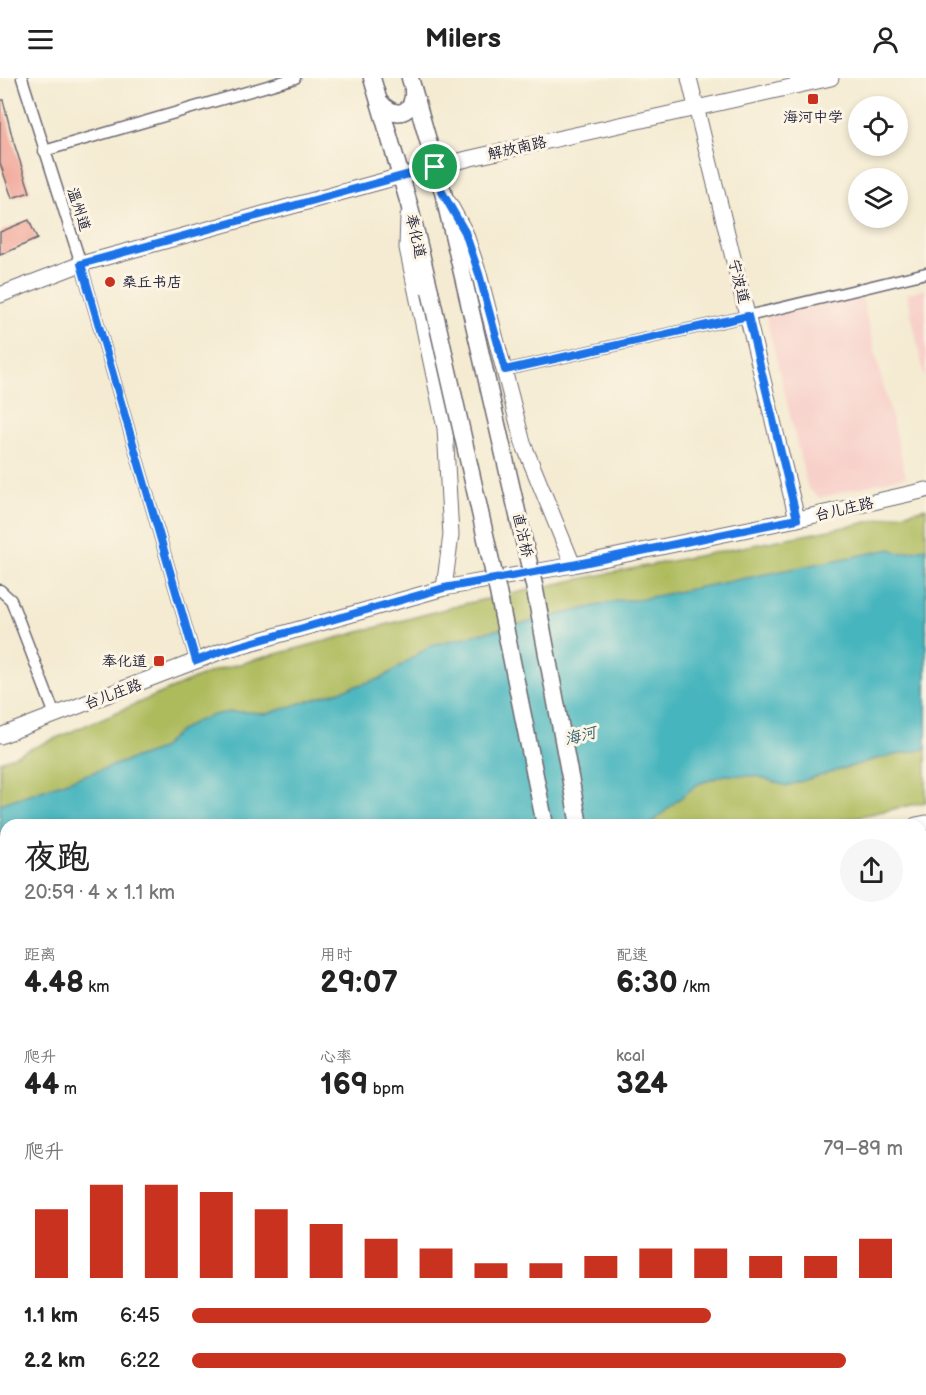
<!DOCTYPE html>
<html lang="zh">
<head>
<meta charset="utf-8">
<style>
  body { margin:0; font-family:"Balsamiq Sans","LXGW WenKai TC",sans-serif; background:#f6f6f6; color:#222; height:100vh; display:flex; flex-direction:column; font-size:22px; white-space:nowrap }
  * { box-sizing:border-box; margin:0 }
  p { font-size:20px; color:#767676 }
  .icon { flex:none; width:33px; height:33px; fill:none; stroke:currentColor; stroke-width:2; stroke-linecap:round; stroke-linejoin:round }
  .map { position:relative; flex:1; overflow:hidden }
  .drawer { position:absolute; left:0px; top:741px; width:927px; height:576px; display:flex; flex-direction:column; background:#fff; border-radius:18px 18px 0 0; box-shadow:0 3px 9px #0003 }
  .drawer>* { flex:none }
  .fabs { position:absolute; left:848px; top:18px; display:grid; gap:12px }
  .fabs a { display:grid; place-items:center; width:60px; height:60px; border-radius:50%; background:#fff; box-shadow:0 3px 9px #0003; font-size:30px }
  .pin { position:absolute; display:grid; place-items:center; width:51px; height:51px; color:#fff; margin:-26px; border:3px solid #fff; border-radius:50%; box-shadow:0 2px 6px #0007 }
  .round { display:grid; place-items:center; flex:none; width:63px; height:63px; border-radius:32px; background:#f6f6f6 }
  .summary { display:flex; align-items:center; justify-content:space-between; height:102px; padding:0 24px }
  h1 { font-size:33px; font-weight:700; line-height:45px }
  .metrics { display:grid; grid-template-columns:repeat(3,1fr); gap:9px; height:102px; padding:6px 24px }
  .metrics div { display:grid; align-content:center }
  .metrics b { font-size:30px; font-weight:700 }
  .metrics small { font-size:16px; font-weight:400 }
  .metrics p { font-size:16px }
  .chart { height:168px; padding:12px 24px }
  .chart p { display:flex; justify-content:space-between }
  .chart svg { width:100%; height:108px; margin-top:6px; stroke:#c8321e; stroke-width:6 }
  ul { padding:0 24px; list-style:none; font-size:20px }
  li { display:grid; grid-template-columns:96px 72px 1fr; align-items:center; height:45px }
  li i { height:15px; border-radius:8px; background:#c8321e }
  header { display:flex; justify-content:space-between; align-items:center; height:78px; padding:0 24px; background:#fff; font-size:27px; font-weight:700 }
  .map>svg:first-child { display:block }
  .built { fill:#f7d0ca }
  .industrial { fill:#d2bec2 }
  .green { fill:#aebb5d; stroke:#686e4c; stroke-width:1.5 }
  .water { fill:#46b5be; stroke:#346c7c; stroke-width:1.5 }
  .building { fill:#ef9b8f }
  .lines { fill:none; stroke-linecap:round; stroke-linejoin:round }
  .street-casing { stroke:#6c6870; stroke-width:13 }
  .secondary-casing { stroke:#6c6870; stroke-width:17 }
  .primary-casing { stroke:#6c6870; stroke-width:19 }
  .street { stroke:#fff; stroke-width:10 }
  .secondary { stroke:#fff; stroke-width:15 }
  .primary { stroke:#fff; stroke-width:16 }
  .primary-bridge-casing { stroke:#6c6870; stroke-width:19; stroke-linecap:butt }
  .primary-bridge { stroke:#fff; stroke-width:16 }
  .route-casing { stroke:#fff; stroke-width:12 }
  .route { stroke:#1a73e8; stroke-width:8 }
  .poi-dot { fill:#c8321e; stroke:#fcf5e5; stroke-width:2 }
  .labels { text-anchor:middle; stroke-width:6; stroke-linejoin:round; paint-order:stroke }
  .poi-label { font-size:15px; fill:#22223b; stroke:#fcf5e5 }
  .street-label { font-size:15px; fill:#22223b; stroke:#fcf5e5 }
  .water-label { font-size:16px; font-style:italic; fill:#305d6f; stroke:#fcf5e5 }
</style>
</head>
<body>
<header><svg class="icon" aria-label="menu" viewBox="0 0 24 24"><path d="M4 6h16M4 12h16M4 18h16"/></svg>Milers<svg class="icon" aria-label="person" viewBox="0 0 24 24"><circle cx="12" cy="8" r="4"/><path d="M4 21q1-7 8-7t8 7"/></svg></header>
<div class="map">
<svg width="926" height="1317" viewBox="0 0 926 1317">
  <rect width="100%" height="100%" fill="#fcf5e5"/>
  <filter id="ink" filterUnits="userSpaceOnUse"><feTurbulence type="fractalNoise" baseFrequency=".0167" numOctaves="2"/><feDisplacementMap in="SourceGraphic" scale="12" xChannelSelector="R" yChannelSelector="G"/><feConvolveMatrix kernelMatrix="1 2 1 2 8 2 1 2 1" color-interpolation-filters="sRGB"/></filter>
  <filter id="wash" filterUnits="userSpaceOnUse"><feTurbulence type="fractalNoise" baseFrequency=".008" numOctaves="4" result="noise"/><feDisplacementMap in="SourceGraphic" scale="24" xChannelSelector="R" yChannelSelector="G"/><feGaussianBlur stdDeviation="1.35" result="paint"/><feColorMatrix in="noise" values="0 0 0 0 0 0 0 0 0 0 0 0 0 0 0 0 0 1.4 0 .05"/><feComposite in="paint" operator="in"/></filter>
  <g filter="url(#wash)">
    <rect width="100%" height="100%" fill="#f4ebd2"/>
    <g class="built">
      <polygon points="926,211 926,298 924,298 907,215"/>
      <polygon points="861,216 906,398 820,420 808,411 766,239"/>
      <polygon points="309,1311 439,1311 440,1317 311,1317"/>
      <polygon points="443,1311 628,1311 629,1317 445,1317"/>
    </g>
    <polygon class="industrial" points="926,787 926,1217 921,1226 921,788"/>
    <g class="green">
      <polygon points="926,430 926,724 820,747 6,747 6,979 0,981 0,684 213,593 464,526 575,502 855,447"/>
      <polygon points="341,1311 392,1311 394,1317 342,1317"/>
    </g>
    <path class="water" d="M 926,470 L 926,671 L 876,681 L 786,708 L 756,698 L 725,697 L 698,706 L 674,725 L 650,747 L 6,747 L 6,945 L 0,947 L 0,726 L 161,671 C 189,638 225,629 266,636 L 382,600 L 431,567 L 621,522 L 636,522 L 891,471 L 900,475 Z"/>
    <g id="blocks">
      <g class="building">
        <polygon points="0,22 3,22 13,62 30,114 12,120 0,85"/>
        <polygon points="29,142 37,161 0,177 0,154"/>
      </g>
    </g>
  </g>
  <g filter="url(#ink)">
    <use href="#blocks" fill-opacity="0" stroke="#6c6870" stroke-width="1.5"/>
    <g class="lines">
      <g class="street-casing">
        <g id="street">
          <polyline points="22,0 81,186 196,583"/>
          <polyline points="44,73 295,0"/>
          <polyline points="505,292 748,238 926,195"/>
          <polyline points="0,512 11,522 55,637"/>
          <polyline points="921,1253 926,1244"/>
          <polyline points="196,1311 198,1317"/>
          <polyline points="917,1311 921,1317"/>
        </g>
      </g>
      <g class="secondary-casing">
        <g id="secondary">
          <polyline points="689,0 797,441"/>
          <polyline points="449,125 465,154 479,196 523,365 573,487"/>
          <polyline points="408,138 407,170 445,350 451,457 444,510"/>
          <polyline points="0,217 81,186 401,98 471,80 831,0"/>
          <polyline points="0,658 222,573 444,510 573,487 807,439 926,412"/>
          <polyline points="916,747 926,745"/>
          <polyline points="921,762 926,761"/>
          <polyline points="0,994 6,991"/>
          <polyline points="0,1016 6,1014"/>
          <polyline points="0,1272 6,1287"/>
          <polyline points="0,1303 5,1317"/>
          <polyline points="16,1311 18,1317"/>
        </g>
      </g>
      <g class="primary-casing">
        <g id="primary">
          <polyline points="372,0 409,126 430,213"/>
          <polyline points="410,0 443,114 464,203"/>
          <path d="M 379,23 C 394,42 415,37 413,11"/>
          <polyline points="650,1311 652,1317"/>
          <polyline points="683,1311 685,1317"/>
        </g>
      </g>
      <use href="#street" class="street"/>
      <use href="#secondary" class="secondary"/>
      <use href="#primary" class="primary"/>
      <g class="primary-bridge-casing">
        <g id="primary-bridge">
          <polyline points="464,203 534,507 579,747"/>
          <polyline points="430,213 498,514 545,747"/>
        </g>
      </g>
      <use href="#primary-bridge" class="primary-bridge"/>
    </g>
  </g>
  <g class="lines" filter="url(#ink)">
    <g class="route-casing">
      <polygon id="route" points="435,89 442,114 465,154 479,196 505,292 748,238 797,441 573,487 444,510 222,573 196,583 81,186"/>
    </g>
    <use href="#route" class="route"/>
  </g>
  <g class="poi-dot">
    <rect x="807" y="15" width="12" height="12" rx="3"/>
    <circle cx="110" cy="204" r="6"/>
    <rect x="153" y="577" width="12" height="12" rx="3"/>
  </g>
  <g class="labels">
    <g class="poi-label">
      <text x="813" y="44">海河中学</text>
      <text x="122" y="209" text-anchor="start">桑丘书店</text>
      <text x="147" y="588" text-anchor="end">奉化道</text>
    </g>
    <g class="street-label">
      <text transform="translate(517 70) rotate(-13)" y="5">解放南路</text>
      <text transform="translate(79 131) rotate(72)" y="5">温州道</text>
      <text transform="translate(416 158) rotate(77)" y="5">奉化道</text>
      <text transform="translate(739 203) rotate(76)" y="5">宁波道</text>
      <text transform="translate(844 431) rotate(-13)" y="5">台儿庄路</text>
      <text transform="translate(523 457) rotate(77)" y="5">直沽桥</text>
      <text transform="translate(113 616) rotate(-20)" y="5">台儿庄路</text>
    </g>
    <g class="water-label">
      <text transform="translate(580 657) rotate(-14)" y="6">海河</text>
    </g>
  </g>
</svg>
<div class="fabs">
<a><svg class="icon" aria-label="locate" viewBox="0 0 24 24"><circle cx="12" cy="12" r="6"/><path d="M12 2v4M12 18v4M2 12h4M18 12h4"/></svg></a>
<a><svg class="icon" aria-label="layers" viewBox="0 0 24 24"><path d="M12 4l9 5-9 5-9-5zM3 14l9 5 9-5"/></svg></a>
</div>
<div class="pin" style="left:435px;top:89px;background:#1e9e55"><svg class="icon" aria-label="arrive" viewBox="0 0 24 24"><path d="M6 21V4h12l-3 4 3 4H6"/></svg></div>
<section class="drawer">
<div class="summary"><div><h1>夜跑</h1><p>20:59 · 4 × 1.1 km</p></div><a class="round"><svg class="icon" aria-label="share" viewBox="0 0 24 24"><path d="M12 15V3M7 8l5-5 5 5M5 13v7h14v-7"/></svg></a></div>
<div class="metrics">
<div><p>距离</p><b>4.48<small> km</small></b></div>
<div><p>用时</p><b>29:07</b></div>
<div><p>配速</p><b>6:30<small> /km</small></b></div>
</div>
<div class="metrics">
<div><p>爬升</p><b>44<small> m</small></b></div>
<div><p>心率</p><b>169<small> bpm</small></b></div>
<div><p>kcal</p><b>324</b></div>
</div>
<div class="chart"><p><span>爬升</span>79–89 m</p>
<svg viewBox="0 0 160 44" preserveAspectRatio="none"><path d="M5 44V16M15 44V6M25 44V6M35 44V9M45 44V16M55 44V22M65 44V28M75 44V32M85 44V38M95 44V38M105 44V35M115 44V32M125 44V32M135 44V35M145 44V35M155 44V28"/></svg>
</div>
<ul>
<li><b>1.1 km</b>6:45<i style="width:73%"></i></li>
<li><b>2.2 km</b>6:22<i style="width:92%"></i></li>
</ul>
</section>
</div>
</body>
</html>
